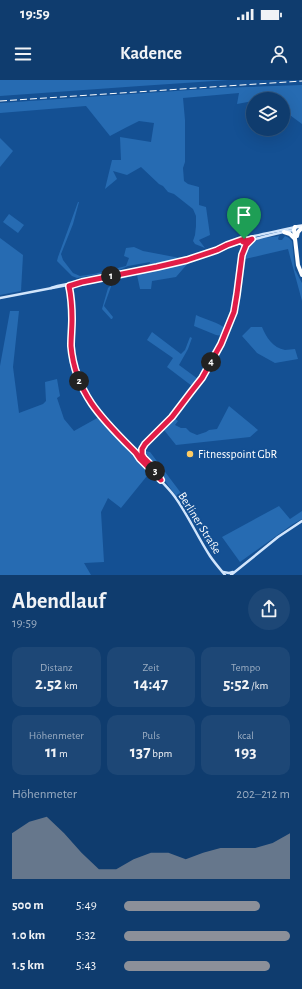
<!DOCTYPE html>
<html lang="de">
<head>
<meta charset="utf-8">
<style>
  body { margin:0; font-family:"Alegreya Sans",sans-serif; background:#1d4776; color:#f1f3f6; height:100vh; display:flex; flex-direction:column; font-size:15px; white-space:nowrap }
  * { box-sizing:border-box; margin:0 }
  p { font-size:13px; color:#9badc2 }
  .icon { flex:none; width:22px; height:22px; fill:none; stroke:currentColor; stroke-width:2; stroke-linecap:round; stroke-linejoin:round }
  .map { position:relative; height:495px; overflow:hidden }
  .panel { display:flex; flex-direction:column; background:#0f3c6e; flex:1 }
  .panel>* { flex:none }
  .controls { position:absolute; left:246px; top:12px; display:grid; gap:8px }
  .controls a { display:grid; place-items:center; width:44px; height:44px; border-radius:50%; background:#0f3c6e; box-shadow:0 4px 16px #0002,0 0 0 1px #2f5681; font-size:20px }
  .pin { position:absolute; display:grid; place-items:center; width:34px; height:34px; color:#fff; margin:-41px -17px; border-radius:50% 50% 50% 0; rotate:-45deg; box-shadow:0 0 4px #0007 }
  .pin .icon { rotate:45deg }
  .km { position:absolute; width:20px; height:20px; margin:-10px; border-radius:50%; background:#222; color:#fff; font-size:11px; line-height:20px; text-align:center }
  .round { display:grid; place-items:center; flex:none; width:42px; height:42px; border-radius:21px; background:#1d4776 }
  .headline { display:flex; align-items:center; justify-content:space-between; height:68px; padding:0 12px }
  h1 { font-size:22px; font-weight:700; line-height:30px }
  .figures { display:grid; grid-template-columns:repeat(3,1fr); gap:6px; height:68px; padding:4px 12px }
  .figures div { display:grid; align-content:center; border-radius:10px; background:#1d4776; text-align:center }
  .figures b { font-size:17px; font-weight:700 }
  .figures small { font-size:11px; font-weight:400 }
  .figures p { font-size:11px }
  .chart { height:112px; padding:8px 12px }
  .chart p { display:flex; justify-content:space-between }
  .chart svg { width:100%; height:72px; margin-top:4px; fill:#8c9099; opacity:.7 }
  ul { padding:0 12px; list-style:none; font-size:13px }
  li { display:grid; grid-template-columns:64px 48px 1fr; align-items:center; height:30px }
  li i { height:10px; border-radius:5px; background:#8c9099 }
  .status { display:flex; justify-content:space-between; align-items:center; height:28px; padding:0 20px; background:#0f3c6e; direction:ltr }
  .status svg { height:11px; fill:currentColor }
  header { display:flex; justify-content:space-between; align-items:center; height:52px; padding:0 12px; background:#0f3c6e; font-size:18px; font-weight:700 }
  .map>svg:first-child { display:block }
  .green { fill:#266bb2 }
  .lines { fill:none; stroke-linecap:round; stroke-linejoin:round }
  .secondary { stroke:#d1e5fc; stroke-width:2.5 }
  .primary { stroke:#edf5ff; stroke-width:3.5 }
  .highway { stroke:#fff; stroke-width:4 }
  .rail { stroke:#fff; stroke-width:1; stroke-dasharray:7 3; stroke-linecap:butt }
  .route-casing { stroke:#fff; stroke-width:8 }
  .route { stroke:#e11d48; stroke-width:5 }
  .poi-dot { fill:#ffcc63; stroke:#145093; stroke-width:1.5 }
  .labels { text-anchor:middle; stroke-width:4; stroke-linejoin:round; paint-order:stroke }
  .poi-label { font-size:12px; fill:#fff; stroke:#145093; text-anchor:start }
  .street-label { font-size:12px; fill:#fff; stroke:#145093 }
</style>
</head>
<body>
<div class="status"><b>19:59</b><svg viewBox="0 0 49 12"><path d="M0 12V9h3v3zM5 12V6h3v6zM10 12V3h3v9zM15 12V0h3v12zM26 1h20v11H26zM47 4h2v5h-2z"/></svg></div>
<header><svg class="icon" aria-label="menu" viewBox="0 0 24 24"><path d="M4 6h16M4 12h16M4 18h16"/></svg>Kadence<svg class="icon" aria-label="person" viewBox="0 0 24 24"><circle cx="12" cy="8" r="4"/><path d="M4 21q1-7 8-7t8 7"/></svg></header>
<div class="map">
<svg width="302" height="495" viewBox="0 0 302 495">
  <rect width="100%" height="100%" fill="#145093"/>
  <g class="green">
    <polygon points="0,0 229,0 140,6 0,16"/>
    <polygon points="302,5 302,44 283,30 283,19 253,19 253,21 237,24 239,13 183,18 185,40 185,82 183,88 184,101 188,104 199,107 199,125 206,127 210,155 199,160 205,168 195,164 193,161 195,155 196,146 196,136 193,129 174,114 168,112 163,106 159,104 141,87 127,95 113,91 117,99 105,109 112,80 121,80 120,57 151,62 154,43 139,41 127,47 110,56 86,26 0,33 0,23 219,8"/>
    <polygon points="0,58 13,71 0,87"/>
    <polygon points="78,122 79,122 73,144 61,174 63,180 73,193 80,196 94,194 126,186 129,178 124,176 126,168 134,167 143,171 180,178 149,186 150,182 128,186 117,191 77,198 72,196 57,181 58,177"/>
    <polygon points="9,134 24,145 18,153 3,142"/>
    <path d="M 279,156 L 278,159 L 279,160 L 282,160 L 285,156 L 289,158 L 292,161 L 295,190 L 302,203 L 302,221 L 288,169 L 245,179 C 245,176 245,172 246,169 C 251,157 268,158 279,156 Z"/>
    <polygon points="0,158 23,175 21,211 0,215"/>
    <polygon points="189,182 176,197 152,201 151,209 140,209 137,195 113,201 104,226 113,237 112,239 111,239 102,229 108,208 111,205 112,199 161,189"/>
    <polygon points="10,231 19,231 13,287 19,333 43,324 46,321 45,302 57,299 60,316 57,318 64,339 74,351 99,337 151,391 121,428 108,418 101,432 104,482 84,483 91,495 0,495 0,286"/>
    <path d="M 196,235 C 206,240 218,242 226,249 L 222,256 L 216,255 L 194,246 Z"/>
    <path d="M 251,247 L 262,247 C 266,257 273,268 285,270 C 288,270 292,269 295,269 L 298,279 L 275,283 L 257,273 L 242,256 Z"/>
    <polygon points="152,252 181,274 185,270 190,257 192,258 188,269 179,285 198,299 192,306 167,287 173,278 147,260"/>
    <polygon points="229,326 258,350 250,357 176,365 164,350 174,338 178,341 175,345 181,348 186,348 190,352 197,355 206,352 209,350 217,349"/>
    <polygon points="145,371 150,372 184,417 194,435 193,440 203,455 202,455 179,420 145,374"/>
    <polygon points="279,426 290,439 302,431 302,439 293,444 240,482 222,457"/>
  </g>
  <g class="lines">
    <g class="secondary">
      <path d="M 223,167 C 244,156 271,153 295,147"/>
      <polyline points="244,169 246,165 250,161"/>
      <path d="M 69,203 C 71,215 72,231 72,243 C 72,250 71,258 71,265 C 74,314 103,341 136,373 C 147,389 163,401 175,417 C 188,435 197,456 210,476 C 214,482 220,489 225,495"/>
      <polyline points="66,205 69,217"/>
      <path d="M 51,208 C 62,204 72,203 84,202 C 109,198 134,192 158,187 C 204,176 248,158 294,150"/>
      <polyline points="0,218 78,203"/>
      <polyline points="136,373 167,341 191,312 201,298 221,264 234,232 244,159"/>
      <path d="M 137,373 C 145,378 153,387 158,395"/>
      <polyline points="223,492 229,493 233,492"/>
      <polyline points="231,495 278,457 302,441"/>
    </g>
    <polyline class="primary" points="295,147 302,146"/>
    <g class="highway">
      <polyline points="295,147 294,150 298,185 302,195"/>
      <polyline points="284,152 290,154 295,159"/>
      <polyline points="297,156 298,152 302,148"/>
    </g>
    <polyline class="rail" points="0,21 302,1"/>
  </g>
  <g class="lines">
    <g class="route-casing">
      <path id="route" d="M 244,159 L 243,162 L 252,159 L 246,165 L 242,175 L 237,214 L 234,232 L 221,264 L 202,298 L 191,312 L 172,337 L 145,364 L 142,369 L 142,375 L 144,378 L 152,386 L 161,400 L 140,379 L 136,373 C 104,341 75,314 71,266 C 71,257 72,248 72,239 C 72,228 71,216 69,206 L 82,202 L 157,187 L 187,180 L 217,170 L 227,165 Z"/>
    </g>
    <use href="#route" class="route"/>
  </g>
  <circle class="poi-dot" cx="190" cy="374" r="4"/>
  <g class="labels">
    <g class="poi-label">
      <text x="198" y="378">Fitnesspoint GbR</text>
    </g>
    <g class="street-label">
      <text transform="translate(200 443) rotate(58)" y="4">Berliner Straße</text>
    </g>
  </g>
</svg>
<div class="controls">
<a><svg class="icon" aria-label="layers" viewBox="0 0 24 24"><path d="M12 4l9 5-9 5-9-5zM3 14l9 5 9-5"/></svg></a>
</div>
<div class="pin" style="left:244px;top:159px;background:#1e9e55"><svg class="icon" aria-label="arrive" viewBox="0 0 24 24"><path d="M6 21V4h12l-3 4 3 4H6"/></svg></div>
<b class="km" style="left:111px;top:196px">1</b>
<b class="km" style="left:79px;top:301px">2</b>
<b class="km" style="left:155px;top:391px">3</b>
<b class="km" style="left:211px;top:282px">4</b>
</div>
<section class="panel">
<div class="headline"><div><h1>Abendlauf</h1><p>19:59</p></div><a class="round"><svg class="icon" aria-label="share" viewBox="0 0 24 24"><path d="M12 15V3M7 8l5-5 5 5M5 13v7h14v-7"/></svg></a></div>
<div class="figures">
<div><p>Distanz</p><b>2.52<small> km</small></b></div>
<div><p>Zeit</p><b>14:47</b></div>
<div><p>Tempo</p><b>5:52<small> /km</small></b></div>
</div>
<div class="figures">
<div><p>Höhenmeter</p><b>11<small> m</small></b></div>
<div><p>Puls</p><b>137<small> bpm</small></b></div>
<div><p>kcal</p><b>193</b></div>
</div>
<div class="chart"><p><span>Höhenmeter</span>202–212 m</p>
<svg viewBox="0 0 160 44" preserveAspectRatio="none"><path d="M0 44V16L10 9L20 6L30 16L40 28L50 38L60 38L70 32L80 28L90 28L100 32L110 28L120 25L130 25L140 25L150 22L160 16V44z"/></svg>
</div>
<ul>
<li><b>500 m</b>5:49<i style="width:82%"></i></li>
<li><b>1.0 km</b>5:32<i style="width:100%"></i></li>
<li><b>1.5 km</b>5:43<i style="width:88%"></i></li>
</ul>
</section>
</body>
</html>
